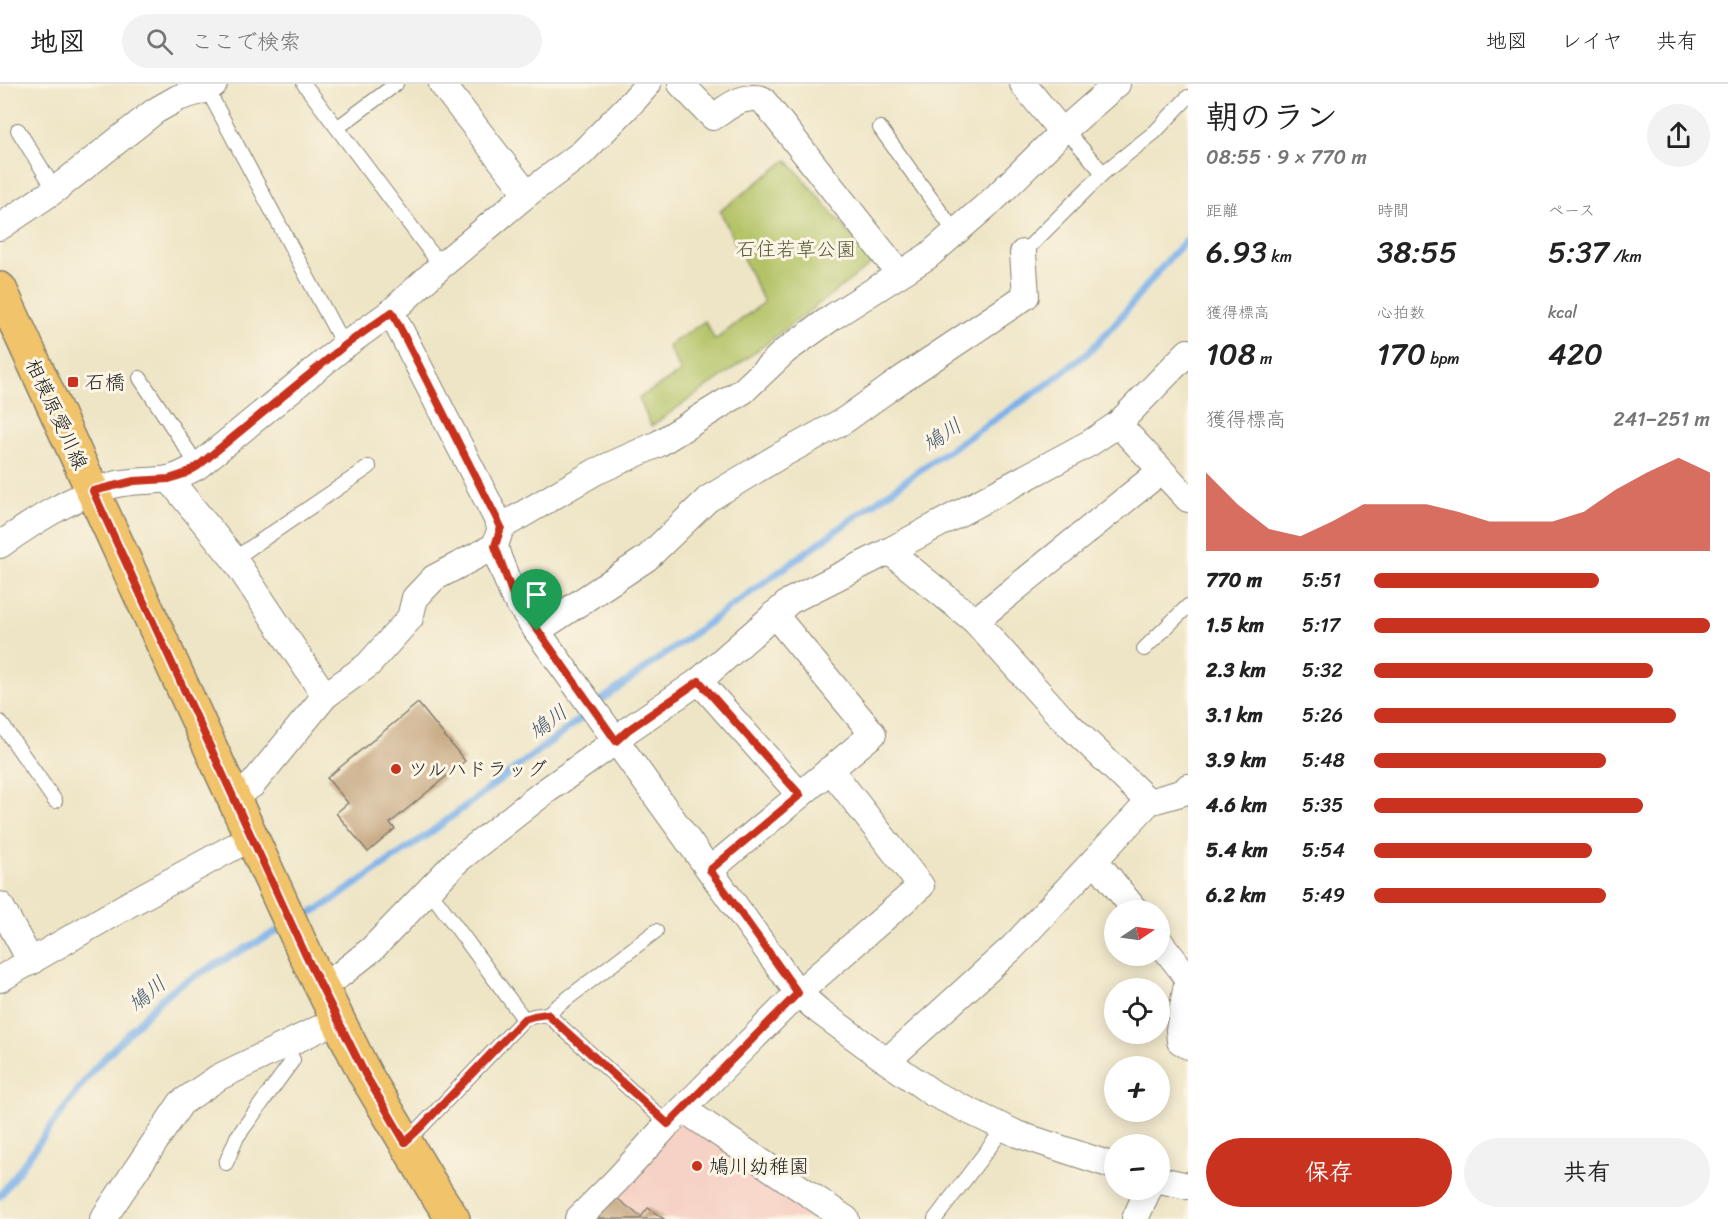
<!DOCTYPE html>
<html lang="ja">
<head>
<meta charset="utf-8">
<style>
  body { margin:0; font-family:Sriracha,"Klee One",sans-serif; background:#f2f2f2; color:#222; height:100vh; display:flex; flex-direction:column; font-size:22px; white-space:nowrap }
  * { box-sizing:border-box; margin:0 }
  p { font-size:20px; color:#767676 }
  .icon { flex:none; width:33px; height:33px; fill:none; stroke:currentColor; stroke-width:2; stroke-linecap:round; stroke-linejoin:round }
  .map { position:relative; flex:1; overflow:hidden }
  .drawer { display:flex; flex-direction:column; background:#fff; width:540px }
  .drawer>* { flex:none }
  .needle { width:39px; rotate:77deg }
  .fabs { position:absolute; left:1104px; top:816px; display:grid; gap:12px }
  .fabs a { display:grid; place-items:center; width:66px; height:66px; border-radius:50%; background:#fff; box-shadow:0 3px 15px #0003; font-size:30px }
  .pin { position:absolute; display:grid; place-items:center; width:51px; height:51px; color:#fff; margin:-62px -26px; border-radius:50% 50% 50% 0; rotate:-45deg; box-shadow:0 0 6px #0007 }
  .pin .icon { rotate:45deg }
  .round { display:grid; place-items:center; flex:none; width:63px; height:63px; border-radius:32px; background:#f2f2f2 }
  .head { display:flex; align-items:center; justify-content:space-between; height:102px; padding:0 18px }
  h1 { font-size:33px; font-weight:600; line-height:45px }
  .figures { display:grid; grid-template-columns:repeat(3,1fr); gap:9px; height:102px; padding:6px 18px }
  .figures div { display:grid; align-content:center }
  .figures b { font-size:30px; font-weight:600 }
  .figures small { font-size:16px; font-weight:400 }
  .figures p { font-size:16px }
  .chart { height:168px; padding:12px 18px }
  .chart p { display:flex; justify-content:space-between }
  .chart svg { width:100%; height:108px; margin-top:6px; fill:#c8321e; opacity:.7 }
  .button { display:flex; gap:12px; margin-top:auto; padding:12px 18px }
  .button a { flex:1; height:69px; border-radius:36px; background:#c8321e; color:#fff; font-size:24px; font-weight:600; line-height:69px; text-align:center }
  .button a+a { background:#f2f2f2; color:#222 }
  ul { padding:0 18px; list-style:none; font-size:20px }
  li { display:grid; grid-template-columns:96px 72px 1fr; align-items:center; height:45px }
  li i { height:15px; border-radius:8px; background:#c8321e }
  header { display:flex; align-items:center; gap:36px; box-sizing:border-box; height:84px; padding:0 30px; background:#fff; border-bottom:2px solid #e0e0e0 }
  header strong { font-size:28px }
  nav { display:flex; gap:33px; margin-inline-start:auto; font-size:21px }
  .search { width:420px; height:54px; background:#f2f2f2; display:flex; align-items:center; gap:15px; box-sizing:border-box; padding:0 21px; border-radius:33px; color:#767676; font-size:22px }
  main { display:flex; flex:1; min-height:0 }
  .map>svg:first-child { display:block }
  .built { fill:#f6d1c5 }
  .green { fill:#b3c366; stroke:#687041; stroke-width:1.5 }
  .lines { fill:none; stroke-linecap:round; stroke-linejoin:round }
  .stream { stroke:#7bb1e9; stroke-width:7 }
  .building { fill:#c1a078 }
  .service-casing { stroke:#858071; stroke-width:16 }
  .minor-casing { stroke:#858071; stroke-width:28 }
  .primary-casing { stroke:#858071; stroke-width:36 }
  .service { stroke:#fff; stroke-width:14 }
  .minor { stroke:#fff; stroke-width:26 }
  .primary { stroke:#f1c36a; stroke-width:33 }
  .route-casing { stroke:#fff; stroke-width:12 }
  .route { stroke:#c8321e; stroke-width:8 }
  .poi-dot { fill:#c8321e; stroke:#fcf5e5; stroke-width:2 }
  .labels { text-anchor:middle; stroke-width:6; stroke-linejoin:round; paint-order:stroke }
  .park-label { font-size:20px; fill:#515636; stroke:#fcf5e5 }
  .poi-label { font-size:20px; fill:#1c1c1c; stroke:#fcf5e5; text-anchor:start }
  .street-label { font-size:20px; fill:#1c1c1c; stroke:#fcf5e5 }
  .water-label { font-size:21px; font-style:italic; fill:#42586e; stroke:#fcf5e5 }
</style>
</head>
<body>
<header>
<strong>地図</strong>
<div class="search"><svg class="icon" aria-label="search" viewBox="0 0 24 24"><circle cx="10" cy="10" r="6"/><path d="M15 15l6 6"/></svg>ここで検索</div>
<nav><a>地図</a><a>レイヤ</a><a>共有</a></nav>
</header>
<main>
<div class="map">
<svg width="1188" height="1135" viewBox="0 0 1188 1135">
  <rect width="100%" height="100%" fill="#fcf5e5"/>
  <filter id="ink" filterUnits="userSpaceOnUse"><feTurbulence type="fractalNoise" baseFrequency=".0167" numOctaves="2"/><feDisplacementMap in="SourceGraphic" scale="12" xChannelSelector="R" yChannelSelector="G"/><feConvolveMatrix kernelMatrix="1 2 1 2 8 2 1 2 1" color-interpolation-filters="sRGB"/></filter>
  <filter id="wash" filterUnits="userSpaceOnUse"><feTurbulence type="fractalNoise" baseFrequency=".008" numOctaves="4" result="noise"/><feDisplacementMap in="SourceGraphic" scale="24" xChannelSelector="R" yChannelSelector="G"/><feGaussianBlur stdDeviation="1.35" result="paint"/><feColorMatrix in="noise" values="0 0 0 0 0 0 0 0 0 0 0 0 0 0 0 0 0 1.4 0 .05"/><feComposite in="paint" operator="in"/></filter>
  <g filter="url(#wash)">
    <rect width="100%" height="100%" fill="#eee5c6"/>
    <polygon class="built" points="684,1034 825,1135 587,1135"/>
    <polygon class="green" points="787,76 874,178 730,287 651,342 639,314 681,288 668,262 705,237 715,256 764,218 720,127"/>
    <g class="lines">
      <g class="stream">
        <polyline points="596,620 931,378 1048,300 1091,266 1120,234 1172,171 1188,155"/>
        <polyline points="300,835 327,820 430,749 570,643 588,628"/>
        <polyline points="0,1112 92,987 161,915 179,901 282,844"/>
      </g>
    </g>
    <g id="blocks">
      <g class="building">
        <polygon points="418,619 465,677 390,739 395,745 368,768 336,729 348,719 327,694"/>
        <polygon points="614,1112 641,1133 648,1124 664,1135 597,1135"/>
      </g>
    </g>
  </g>
  <g filter="url(#ink)">
    <use href="#blocks" fill-opacity="0" stroke="#858071" stroke-width="1.5"/>
    <g class="lines">
      <g class="service-casing">
        <g id="service">
          <polyline points="304,0 441,182"/>
          <polyline points="207,5 344,262"/>
          <polyline points="337,44 396,0"/>
          <polyline points="880,44 955,148"/>
          <polyline points="1065,45 1103,89"/>
          <polyline points="18,46 55,106"/>
          <polyline points="1023,169 1103,89 1155,48 1188,13"/>
          <polyline points="140,294 198,382"/>
          <polyline points="234,475 369,383"/>
          <polyline points="1144,565 1188,522"/>
          <polyline points="0,638 55,717"/>
          <polyline points="429,806 524,935"/>
          <polyline points="547,930 656,847"/>
          <polyline points="405,1058 422,1042 524,935 534,932 547,930 668,1040"/>
          <polyline points="226,1079 237,1053 293,976 286,961"/>
          <polyline points="935,1135 1004,1044"/>
        </g>
      </g>
      <g class="minor-casing">
        <g id="minor">
          <polyline points="442,0 527,110"/>
          <path d="M 681,0 L 713,33 C 729,23 742,10 762,15 L 899,189"/>
          <polyline points="1023,0 1062,48"/>
          <polyline points="1117,0 1062,48 995,114 928,172 834,232 785,267 743,307 658,360 595,388 501,443 495,462 498,473 513,511 537,547 798,909 819,927 887,977 1013,863 1149,718 1184,708 1188,703"/>
          <polyline points="0,143 55,106 155,27 178,14 207,5 214,0"/>
          <polyline points="391,228 501,443"/>
          <polyline points="1118,340 1188,415"/>
          <polyline points="169,395 234,475 325,612 368,581 410,534 415,514 434,494 495,462"/>
          <path d="M 0,461 C 36,436 71,413 113,401 C 132,396 150,398 168,395 C 179,393 188,387 198,382 L 344,262 L 391,228 L 441,182 L 527,110 L 582,69 L 634,16 L 648,0"/>
          <polyline points="889,467 975,537 1060,632 1149,718"/>
          <polyline points="975,537 1161,387"/>
          <polyline points="537,547 647,474 708,415 781,371 845,336 902,295 1026,212 1023,169"/>
          <polyline points="699,597 800,711"/>
          <polyline points="233,712 252,701 325,612"/>
          <polyline points="1095,776 1135,826"/>
          <polyline points="710,786 873,650 774,530"/>
          <polyline points="0,821 31,878"/>
          <polyline points="1160,858 1188,894"/>
          <polyline points="1188,894 1179,946 1180,957 1188,962"/>
          <polyline points="0,895 131,819 252,753"/>
          <polyline points="321,903 341,890 372,865 458,776 543,709 616,657 628,646 699,597 790,517 889,467 1090,359 1118,340 1188,268"/>
          <polyline points="887,977 934,1010 1017,1050 1114,1082"/>
          <polyline points="683,1025 846,1135"/>
          <polyline points="1160,1096 1188,1102"/>
          <polyline points="103,1135 181,1019 219,993 337,936"/>
          <polyline points="578,1135 617,1096 668,1040 798,909 921,802 830,685"/>
          <polyline points="1135,1135 1148,1106"/>
        </g>
      </g>
      <g class="primary-casing">
        <polyline id="primary" points="0,205 307,874 365,990 434,1106 453,1135"/>
      </g>
      <use href="#service" class="service"/>
      <use href="#minor" class="minor"/>
      <use href="#primary" class="primary"/>
    </g>
  </g>
  <g class="lines" filter="url(#ink)">
    <g class="route-casing">
      <polygon id="route" points="392,228 501,443 495,462 513,511 616,657 628,646 699,597 800,711 710,786 798,909 668,1040 547,930 534,932 524,935 422,1042 405,1058 365,990 307,874 93,407 134,397 169,395 184,390 198,382 344,262"/>
    </g>
    <use href="#route" class="route"/>
  </g>
  <g class="poi-dot">
    <rect x="67" y="292" width="12" height="12" rx="3"/>
    <circle cx="396" cy="685" r="6"/>
    <circle cx="697" cy="1082" r="6"/>
  </g>
  <g class="labels">
    <g class="park-label">
      <text x="796" y="172">石住若草公園</text>
    </g>
    <g class="poi-label">
      <text x="85" y="305">石橋</text>
      <text x="408" y="692">ツルハドラッグ</text>
      <text x="709" y="1089">鳩川幼稚園</text>
    </g>
    <g class="street-label">
      <text transform="translate(57 330) rotate(65)" y="7">相模原愛川線</text>
    </g>
    <g class="water-label">
      <text transform="translate(942 351) rotate(-34)" y="7">鳩川</text>
      <text transform="translate(548 638) rotate(-37)" y="7">鳩川</text>
      <text transform="translate(147 910) rotate(-40)" y="7">鳩川</text>
    </g>
  </g>
</svg>
<div class="fabs">
<a><svg class="needle" viewBox="-14 -14 28 28"><path d="M0-13l5 13h-10z" fill="#e53935"/><path d="M0 13l5-13h-10z" fill="#767676"/></svg></a>
<a><svg class="icon" aria-label="locate" viewBox="0 0 24 24"><circle cx="12" cy="12" r="6"/><path d="M12 2v4M12 18v4M2 12h4M18 12h4"/></svg></a>
<a>+</a>
<a>−</a>
</div>
<div class="pin" style="left:537px;top:547px;background:#1e9e55"><svg class="icon" aria-label="arrive" viewBox="0 0 24 24"><path d="M6 21V4h12l-3 4 3 4H6"/></svg></div>
</div>
<section class="drawer">
<div class="head"><div><h1>朝のラン</h1><p>08:55 · 9 × 770 m</p></div><a class="round"><svg class="icon" aria-label="share" viewBox="0 0 24 24"><path d="M12 15V3M7 8l5-5 5 5M5 13v7h14v-7"/></svg></a></div>
<div class="figures">
<div><p>距離</p><b>6.93<small> km</small></b></div>
<div><p>時間</p><b>38:55</b></div>
<div><p>ペース</p><b>5:37<small> /km</small></b></div>
</div>
<div class="figures">
<div><p>獲得標高</p><b>108<small> m</small></b></div>
<div><p>心拍数</p><b>170<small> bpm</small></b></div>
<div><p>kcal</p><b>420</b></div>
</div>
<div class="chart"><p><span>獲得標高</span>241–251 m</p>
<svg viewBox="0 0 160 44" preserveAspectRatio="none"><path d="M0 44V12L10 25L20 35L30 38L40 32L50 25L60 25L70 25L80 28L90 32L100 32L110 32L120 28L130 19L140 12L150 6L160 12V44z"/></svg>
</div>
<ul>
<li><b>770 m</b>5:51<i style="width:67%"></i></li>
<li><b>1.5 km</b>5:17<i style="width:100%"></i></li>
<li><b>2.3 km</b>5:32<i style="width:83%"></i></li>
<li><b>3.1 km</b>5:26<i style="width:90%"></i></li>
<li><b>3.9 km</b>5:48<i style="width:69%"></i></li>
<li><b>4.6 km</b>5:35<i style="width:80%"></i></li>
<li><b>5.4 km</b>5:54<i style="width:65%"></i></li>
<li><b>6.2 km</b>5:49<i style="width:69%"></i></li>
</ul>
<div class="button"><a>保存</a><a>共有</a></div>
</section>
</main>
</body>
</html>
